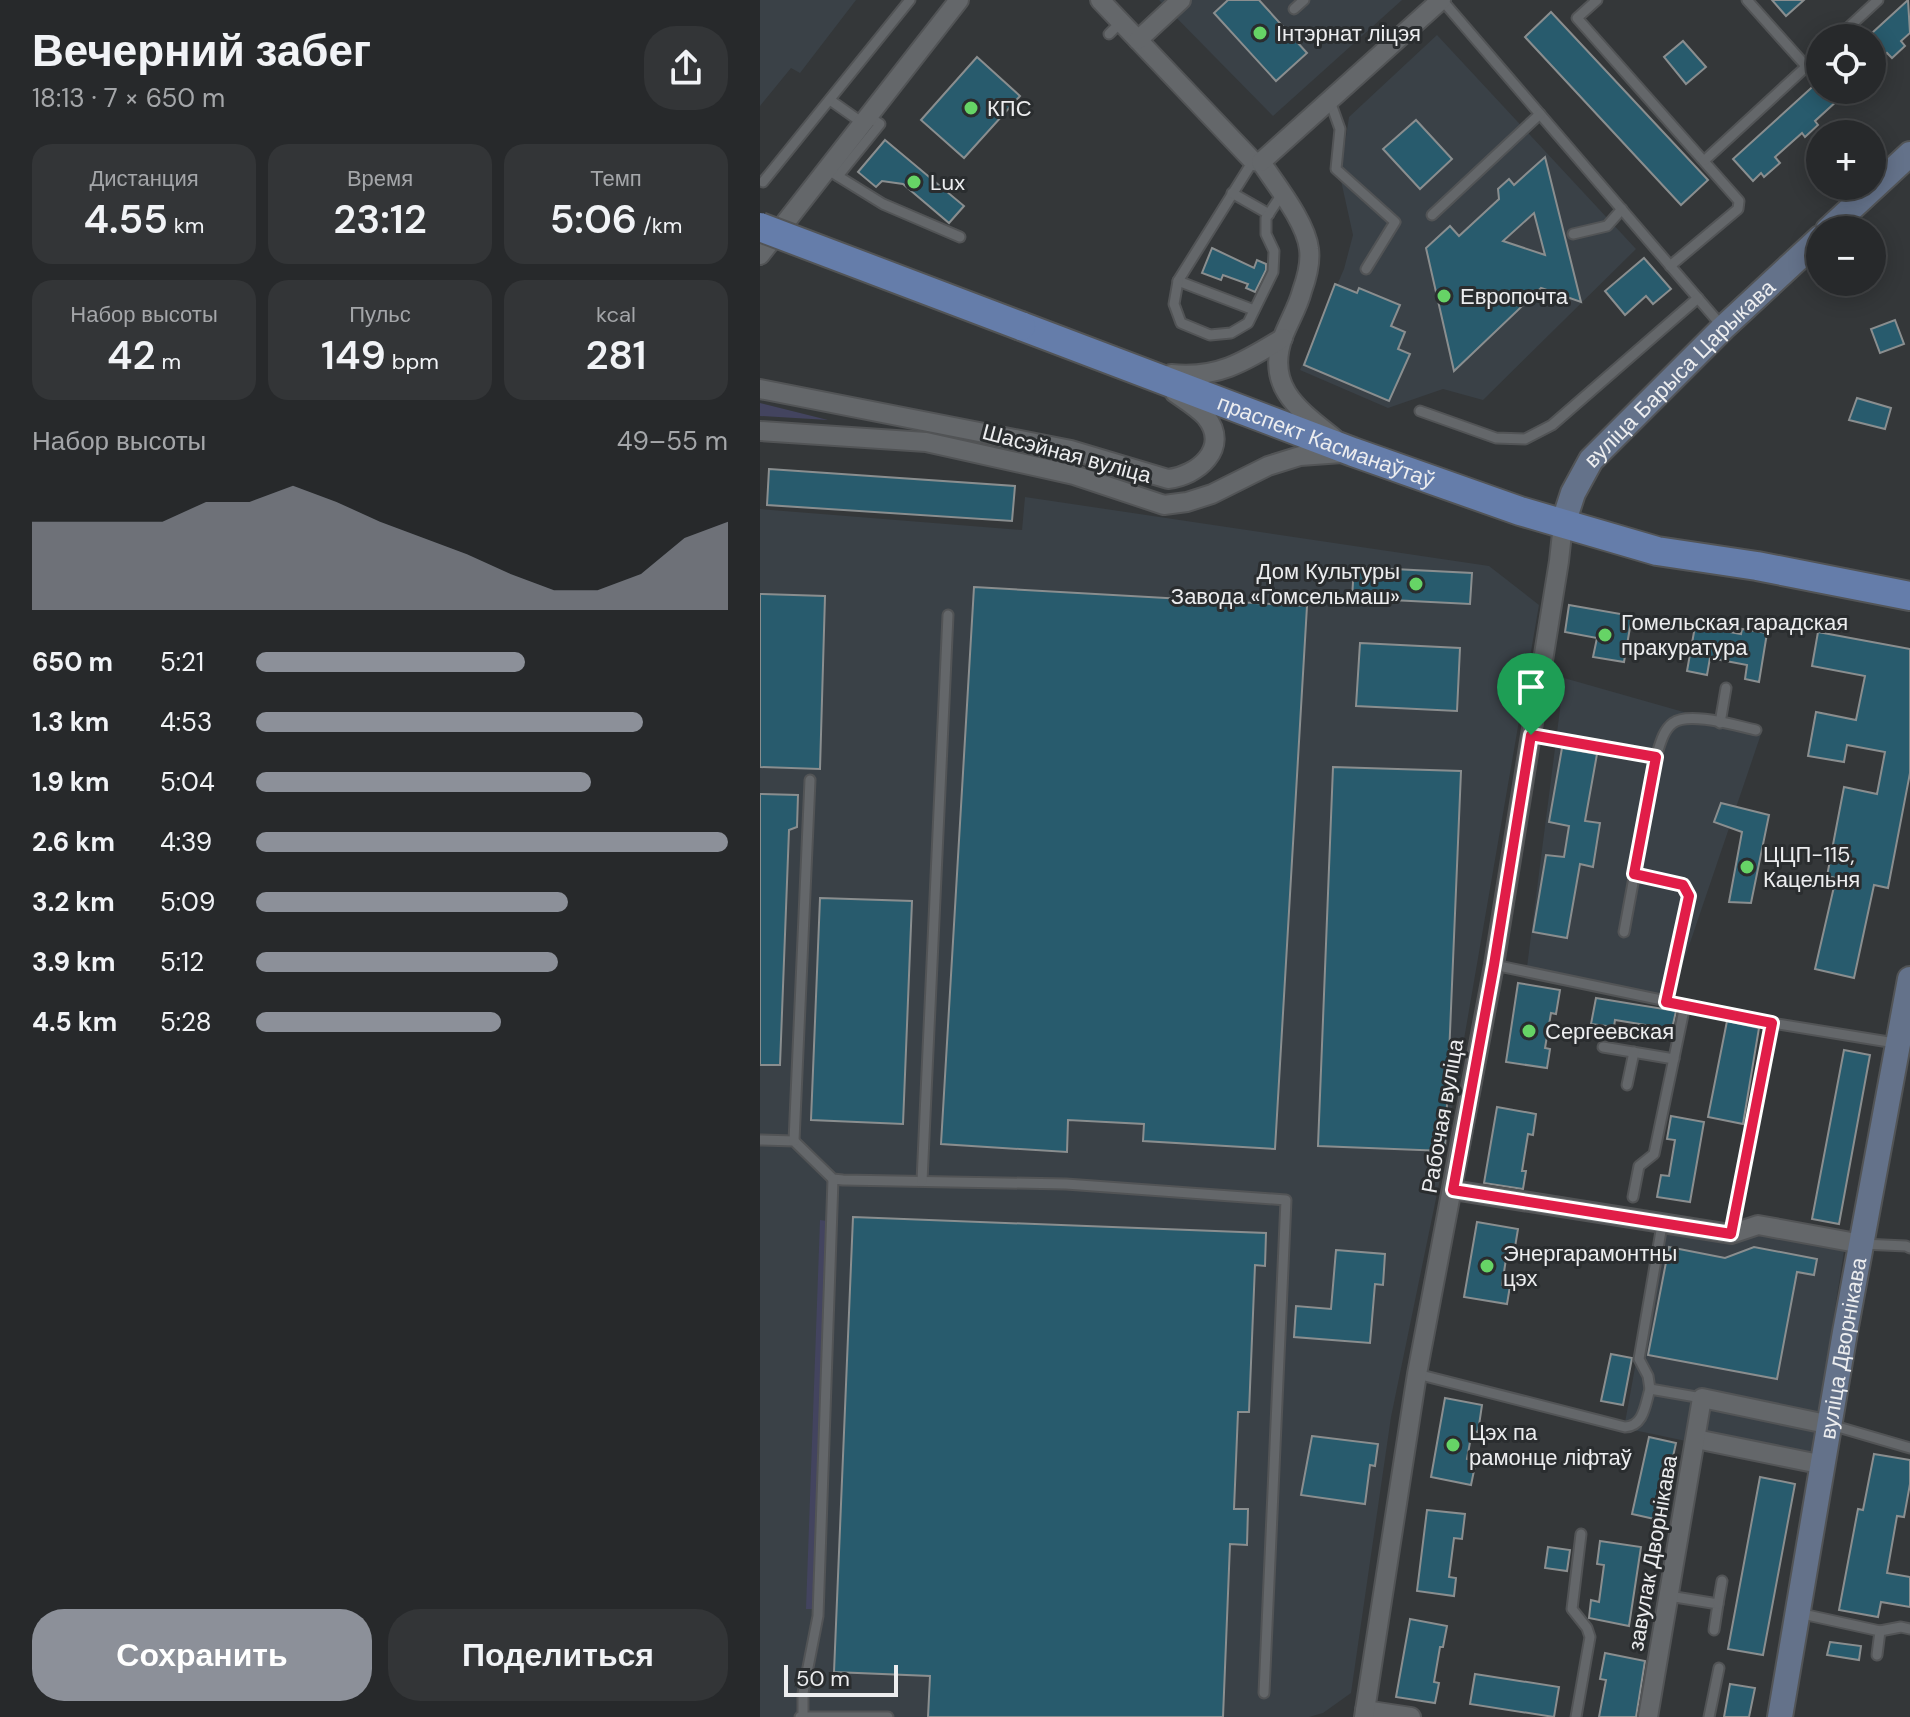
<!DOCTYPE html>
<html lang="ru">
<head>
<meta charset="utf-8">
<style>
  body { margin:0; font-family:"DM Sans",sans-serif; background:#333537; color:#f1f3f6; height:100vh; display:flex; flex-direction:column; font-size:30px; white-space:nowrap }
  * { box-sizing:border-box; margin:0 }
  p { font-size:26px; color:#a4a6a9 }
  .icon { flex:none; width:44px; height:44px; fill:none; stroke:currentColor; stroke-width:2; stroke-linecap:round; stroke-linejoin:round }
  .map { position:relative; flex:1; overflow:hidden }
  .details { display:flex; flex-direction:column; background:#27292b; width:760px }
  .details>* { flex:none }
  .tools { position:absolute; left:1046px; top:24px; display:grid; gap:16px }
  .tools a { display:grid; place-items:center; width:80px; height:80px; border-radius:50%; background:#27292b; box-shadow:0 4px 20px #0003,0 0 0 2px #434547; font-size:40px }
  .scale { position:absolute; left:24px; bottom:20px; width:114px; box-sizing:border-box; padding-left:8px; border:4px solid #ecedef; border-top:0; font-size:22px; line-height:28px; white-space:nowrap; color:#ecedef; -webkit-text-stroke:6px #2a2d2f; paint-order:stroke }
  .pin { position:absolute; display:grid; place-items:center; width:68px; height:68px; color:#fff; margin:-82px -34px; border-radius:50% 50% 50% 0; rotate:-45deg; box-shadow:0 0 8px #0007 }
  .pin .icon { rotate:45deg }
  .round { display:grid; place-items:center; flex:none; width:84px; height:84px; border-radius:32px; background:#333537 }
  .headline { display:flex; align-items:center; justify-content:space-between; height:136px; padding:0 32px }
  h1 { font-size:44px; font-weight:600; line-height:60px }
  .figures { display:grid; grid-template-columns:repeat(3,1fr); gap:12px; height:136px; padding:8px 32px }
  .figures div { display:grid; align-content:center; border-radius:20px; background:#333537; text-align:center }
  .figures b { font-size:40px; font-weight:600 }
  .figures small { font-size:22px; font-weight:400 }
  .figures p { font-size:22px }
  .chart { height:224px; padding:16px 32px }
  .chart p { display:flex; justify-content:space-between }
  .chart svg { width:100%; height:144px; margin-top:8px; fill:#8c9099; opacity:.7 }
  .button { display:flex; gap:16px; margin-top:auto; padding:16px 32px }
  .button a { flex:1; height:92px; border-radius:32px; background:#8c9099; color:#fff; font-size:32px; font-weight:600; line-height:92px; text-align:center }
  .button a+a { background:#333537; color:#f1f3f6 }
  ul { padding:0 32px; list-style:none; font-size:26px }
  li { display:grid; grid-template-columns:128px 96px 1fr; align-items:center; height:60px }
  li i { height:20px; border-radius:10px; background:#8c9099 }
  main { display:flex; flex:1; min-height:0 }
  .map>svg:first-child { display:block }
  .built { fill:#3a4147 }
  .green { fill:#43445f }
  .building { fill:#285b6d; stroke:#8a8e8f; stroke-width:2; fill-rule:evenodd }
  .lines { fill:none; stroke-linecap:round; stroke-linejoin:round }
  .lane-casing { stroke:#525456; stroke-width:13 }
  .street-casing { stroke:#525456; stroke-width:22 }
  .secondary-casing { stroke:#525456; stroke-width:28 }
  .primary-casing { stroke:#525456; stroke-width:32 }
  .lane { stroke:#64676a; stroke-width:9 }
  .street { stroke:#64676a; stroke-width:18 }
  .secondary { stroke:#64728a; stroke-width:24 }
  .primary { stroke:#657daa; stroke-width:28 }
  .primary-bridge-casing { stroke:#525456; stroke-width:32; stroke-linecap:butt }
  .primary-bridge { stroke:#657daa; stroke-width:28 }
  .route-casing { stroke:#fff; stroke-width:16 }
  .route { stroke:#e11d48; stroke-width:10 }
  .poi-dot { fill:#66d466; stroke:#2a2d2f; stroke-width:3 }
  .labels { text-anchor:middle; stroke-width:6; stroke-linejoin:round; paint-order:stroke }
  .poi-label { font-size:22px; fill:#ecedef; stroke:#2a2d2f; text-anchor:start }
  .street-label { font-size:22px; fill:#ecedef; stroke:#2a2d2f }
</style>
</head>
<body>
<main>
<section class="details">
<div class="headline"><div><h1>Вечерний забег</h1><p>18:13 · 7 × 650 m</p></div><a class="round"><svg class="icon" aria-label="share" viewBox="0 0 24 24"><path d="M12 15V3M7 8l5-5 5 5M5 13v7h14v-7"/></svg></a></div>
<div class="figures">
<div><p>Дистанция</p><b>4.55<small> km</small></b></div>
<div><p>Время</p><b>23:12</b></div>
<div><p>Темп</p><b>5:06<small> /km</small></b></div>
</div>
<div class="figures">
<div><p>Набор высоты</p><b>42<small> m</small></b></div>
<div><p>Пульс</p><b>149<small> bpm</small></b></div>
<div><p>kcal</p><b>281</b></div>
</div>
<div class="chart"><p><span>Набор высоты</span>49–55 m</p>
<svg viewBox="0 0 160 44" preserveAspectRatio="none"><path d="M0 44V17L10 17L20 17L30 17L40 11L50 11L60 6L70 11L80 17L90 22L100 27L110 33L120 38L130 38L140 33L150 22L160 17V44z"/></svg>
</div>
<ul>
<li><b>650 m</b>5:21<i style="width:57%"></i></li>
<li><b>1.3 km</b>4:53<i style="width:82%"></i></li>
<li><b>1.9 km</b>5:04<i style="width:71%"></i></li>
<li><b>2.6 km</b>4:39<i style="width:100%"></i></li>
<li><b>3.2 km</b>5:09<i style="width:66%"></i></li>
<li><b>3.9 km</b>5:12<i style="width:64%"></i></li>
<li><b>4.5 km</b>5:28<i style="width:52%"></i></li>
</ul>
<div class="button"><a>Сохранить</a><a>Поделиться</a></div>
</section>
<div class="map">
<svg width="1150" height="1717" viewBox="0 0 1150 1717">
  <rect width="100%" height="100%" fill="#343739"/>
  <g class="built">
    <polygon points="0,0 96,0 40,73 31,68 0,106"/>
    <polygon points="399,0 642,0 513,116"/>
    <polygon points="677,35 876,249 723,400 683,389 628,408 540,370 584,269 593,235 580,176 589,117"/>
    <polygon points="265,497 729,566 779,605 679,1184 631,1417 591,1693 563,1713 549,1717 0,1717 0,509 262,530"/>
    <polygon points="804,678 1001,734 915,987 913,1000 767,967"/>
    <polygon points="900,1230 1002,1230 1085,1245 1050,1467 864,1428"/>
  </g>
  <g class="green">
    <polygon points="0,403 68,420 0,416"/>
    <polygon points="60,1220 67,1221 53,1609 46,1609"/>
  </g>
  <g class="building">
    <polygon points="468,0 499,0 547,53 516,81 454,13"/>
    <polygon points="1012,0 1044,0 1026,16"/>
    <polygon points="1148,0 1150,33 1141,41 1145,46 1132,58 1127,53 1112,67 1112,33"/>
    <polygon points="791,12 948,180 921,205 765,37"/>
    <polygon points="923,41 946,67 926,84 904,57"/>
    <polygon points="217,57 260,96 204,158 161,120"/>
    <polygon points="1060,80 1060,90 1089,90 1055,121 1058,125 1045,137 1042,133 1015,157 1020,163 1004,177 1001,173 993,181 973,159"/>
    <polygon points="656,120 692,159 660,189 623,149"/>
    <polygon points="125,140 204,206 189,223 143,184 122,181 116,187 98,172"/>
    <path d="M 785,157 L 821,302 L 781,288 L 694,371 L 666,248 L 690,226 L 699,236 L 739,199 L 738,189 L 749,179 L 754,185 ZM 774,213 L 785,255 L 743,241 Z"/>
    <polygon points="452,248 494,268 497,260 506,264 506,270 495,292 486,288 488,284 463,275 461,280 442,273"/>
    <polygon points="884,258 911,289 893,304 886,296 865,315 845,291"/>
    <polygon points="575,284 597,293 599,288 640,305 631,326 645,332 638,349 650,354 629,401 544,365"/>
    <polygon points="1135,320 1144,344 1120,353 1111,329"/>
    <polygon points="1097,398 1131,408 1125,429 1089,420"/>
    <polygon points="9,469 255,486 252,521 7,505"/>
    <polygon points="594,567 712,573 710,604 592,598"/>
    <polygon points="214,587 547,606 515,1149 383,1141 384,1124 308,1120 307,1152 181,1144"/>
    <polygon points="0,594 65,596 60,769 0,767"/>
    <polygon points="809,605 872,616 864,662 833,657 837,638 805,632"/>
    <polygon points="936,621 954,624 953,629 981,634 982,629 1007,633 999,682 985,679 987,665 950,658 947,675 927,671"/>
    <polygon points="1058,632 1150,649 1150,773 1128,888 1114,885 1094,978 1055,969 1076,878 1067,876 1084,787 1117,794 1125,752 1087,745 1084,762 1048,756 1056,712 1096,720 1105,676 1052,666"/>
    <polygon points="600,643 700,648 697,711 596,706"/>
    <polygon points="802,748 837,754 825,821 840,823 833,867 820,864 807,938 773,932 786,855 804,857 809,826 789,822"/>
    <polygon points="573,767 701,771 685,1151 558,1146"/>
    <polygon points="0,794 38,795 37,827 29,830 20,1065 0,1065"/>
    <polygon points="961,803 1009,815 991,903 969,902 982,832 954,822"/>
    <polygon points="60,898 152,901 143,1124 51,1120"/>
    <polygon points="758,983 800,990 796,1014 791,1013 785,1048 790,1049 787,1068 746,1062"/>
    <polygon points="836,998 916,1011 910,1038 890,1035 892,1026 855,1020 854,1027 831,1024"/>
    <polygon points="967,1021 999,1028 983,1124 948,1117"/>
    <polygon points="1084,1050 1110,1055 1079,1224 1052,1219"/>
    <polygon points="737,1107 776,1114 773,1135 768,1134 762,1171 766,1171 763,1189 724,1183"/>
    <polygon points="911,1116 944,1122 930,1202 897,1197 901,1175 909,1176 915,1140 907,1139"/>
    <polygon points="93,1217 506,1233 505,1266 495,1265 489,1412 478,1412 474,1509 488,1509 487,1545 470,1544 463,1717 168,1717 170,1676 74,1672"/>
    <polygon points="717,1222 758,1229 755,1247 748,1246 742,1285 750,1286 747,1304 704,1297"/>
    <polygon points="909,1247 965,1258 994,1247 1057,1259 1054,1275 1037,1272 1017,1379 888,1355"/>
    <polygon points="576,1250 625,1254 623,1285 615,1284 610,1343 534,1337 536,1306 571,1309"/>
    <polygon points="851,1354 872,1358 863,1405 841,1401"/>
    <polygon points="685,1398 722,1405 718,1432 712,1431 707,1459 716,1461 711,1485 671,1477"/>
    <polygon points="552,1436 618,1444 615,1466 610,1465 605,1504 541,1495"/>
    <polygon points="889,1437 916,1443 899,1520 872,1514"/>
    <polygon points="1114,1454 1150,1460 1150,1484 1144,1517 1137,1516 1127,1573 1150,1577 1150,1607 1121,1602 1118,1617 1079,1610 1098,1509 1103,1510"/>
    <polygon points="1000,1477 1035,1484 1003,1655 968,1649"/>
    <polygon points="667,1510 705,1514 702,1539 694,1538 689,1577 696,1578 694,1596 657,1591"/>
    <polygon points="840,1541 881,1547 869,1626 829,1618 831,1600 839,1602 844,1565 837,1564"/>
    <polygon points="788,1547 810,1550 807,1571 785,1568"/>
    <polygon points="650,1619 687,1626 683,1647 680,1647 674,1682 679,1683 675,1703 636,1697"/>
    <polygon points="1070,1642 1101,1646 1099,1660 1067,1655"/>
    <polygon points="845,1653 885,1661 876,1717 839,1717 846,1680 840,1679"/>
    <polygon points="715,1674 799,1687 794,1717 710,1704"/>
    <polygon points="970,1684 995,1688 989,1717 964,1717"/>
  </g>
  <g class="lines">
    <g class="lane-casing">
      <g id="lane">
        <polyline points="682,0 961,325"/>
        <polyline points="837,0 817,18 979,201 978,209 910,266"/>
        <polyline points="987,0 1046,66"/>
        <polyline points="534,9 544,0"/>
        <polyline points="349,34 361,22"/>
        <polyline points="1077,38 1118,0"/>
        <polyline points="70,100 104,124"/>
        <polyline points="570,101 580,129 576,169 635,222 606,269"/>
        <polyline points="945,160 1060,54"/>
        <polyline points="493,161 418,281 494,310"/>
        <polyline points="68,170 123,204 200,237"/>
        <polyline points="78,176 120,124 109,117"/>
        <polyline points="3,182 150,0"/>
        <polyline points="472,193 509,214"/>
        <polyline points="672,215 780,114"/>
        <polyline points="813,234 847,226 862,209"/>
        <polyline points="418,281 414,304 421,323 450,335 471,333 488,323 513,272 514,251 506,234 506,218 522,194"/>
        <polyline points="660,411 736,438 765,439 792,425 938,298"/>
        <polyline points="960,723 966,688"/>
        <polyline points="771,735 896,757 864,932"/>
        <path d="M 896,757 C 900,745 903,730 913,723 C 929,711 977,726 996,730"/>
        <polyline points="874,874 923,885 929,896 906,1002"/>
        <polyline points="734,965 1012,1023 971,1234"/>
        <polyline points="1012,1023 1135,1043"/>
        <polyline points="843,1047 914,1059"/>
        <polyline points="867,1085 874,1052"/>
        <polyline points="0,1140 34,1141 73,1179 83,1180 306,1184 526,1200 504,1693"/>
        <polyline points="34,1141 50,780"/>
        <polyline points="162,1181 188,615"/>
        <polyline points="873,1197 879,1166 894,1154 925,1005"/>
        <polyline points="1102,1244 1146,1246 1150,1248"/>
        <path d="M 657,1374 L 865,1427 C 884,1426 885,1405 890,1389 L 942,1398"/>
        <polyline points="890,1389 888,1376 879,1359 902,1225"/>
        <polyline points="1071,1425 1150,1448"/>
        <polyline points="909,1596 958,1604 954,1630"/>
        <polyline points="958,1604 962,1581"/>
        <polyline points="1038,1613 1120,1631 1141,1627 1150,1629"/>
        <polyline points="1117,1655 1120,1631"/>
        <polyline points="40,1717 128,1717"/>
        <polyline points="43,1717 43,1693 58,1616 73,1179"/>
        <polyline points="816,1717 830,1637 827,1628 812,1609 821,1534"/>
        <polyline points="949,1717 959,1668"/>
      </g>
    </g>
    <g class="street-casing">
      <g id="street">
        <polyline points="340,0 493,161 501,162"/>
        <polyline points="378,40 421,0"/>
        <path d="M 501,162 C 516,185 546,222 549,249 C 551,263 547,277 542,291 C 538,307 529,321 523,337 C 505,387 539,410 574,438"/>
        <polyline points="501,162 681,0"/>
        <polyline points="0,255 199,0"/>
        <path d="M 411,374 C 457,379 484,362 523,338"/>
        <path d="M 0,389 L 311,450 L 408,479 C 437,476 471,448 446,417 C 438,408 425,400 415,393"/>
        <polyline points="0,431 166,442 314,475 404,505 427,502 452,494 508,466 540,456 582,453"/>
        <polyline points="693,1190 971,1234 998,1225 1102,1244"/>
        <polyline points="936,1439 1064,1465"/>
        <polyline points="605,1710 651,1717"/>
        <polyline points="604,1717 657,1374 734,965 799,561 803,524"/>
        <polyline points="888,1717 942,1398 1071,1425"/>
      </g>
    </g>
    <g class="secondary-casing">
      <g id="secondary">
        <polyline points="1068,230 1150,154"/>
        <path id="s1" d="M 803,524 L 813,493 L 831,460 L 963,328 L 1060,238"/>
        <path id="s2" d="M 1020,1717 L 1085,1332 L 1150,979"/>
      </g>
    </g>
    <g class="primary-casing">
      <g id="primary">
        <path id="s3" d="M 261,326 L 593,452 L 760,511 L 897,551 L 997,566 L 1150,596"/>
      </g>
    </g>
    <use href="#lane" class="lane"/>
    <use href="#street" class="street"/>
    <use href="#secondary" class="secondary"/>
    <use href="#primary" class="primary"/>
    <g class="primary-bridge-casing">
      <polyline id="primary-bridge" points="0,227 261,326"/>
    </g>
    <use href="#primary-bridge" class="primary-bridge"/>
  </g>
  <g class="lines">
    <g class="route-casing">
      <polygon id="route" points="771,735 896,757 874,874 923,885 929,896 906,1002 1012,1023 971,1234 693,1190 734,965"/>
    </g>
    <use href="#route" class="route"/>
  </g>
  <g class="poi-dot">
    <circle cx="500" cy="33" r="8"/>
    <circle cx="211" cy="108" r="8"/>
    <circle cx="154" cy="182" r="8"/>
    <circle cx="684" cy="296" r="8"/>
    <circle cx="656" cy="584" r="8"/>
    <circle cx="845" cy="635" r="8"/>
    <circle cx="987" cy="867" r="8"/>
    <circle cx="769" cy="1031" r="8"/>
    <circle cx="727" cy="1266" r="8"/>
    <circle cx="693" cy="1445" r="8"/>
  </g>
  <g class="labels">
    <g class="poi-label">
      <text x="516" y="41">Інтэрнат ліцэя</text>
      <text x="227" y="116">КПС</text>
      <text x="170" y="190">Lux</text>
      <text x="700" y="304">Европочта</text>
      <text x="640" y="579" text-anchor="end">Дом Культуры<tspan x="640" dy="25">Завода «Гомсельмаш»</tspan></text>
      <text x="861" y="630">Гомельская гарадская<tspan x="861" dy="25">пракуратура</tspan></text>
      <text x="1003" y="862">ЦЦП-115,<tspan x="1003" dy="25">Кацельня</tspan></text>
      <text x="785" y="1039">Сергеевская</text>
      <text x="743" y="1261">Энергарамонтны<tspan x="743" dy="25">цэх</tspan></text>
      <text x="709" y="1440">Цэх па<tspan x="709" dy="25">рамонце ліфтаў</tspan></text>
    </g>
    <g class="street-label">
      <text dy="8" stroke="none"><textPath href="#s1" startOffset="194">вуліца Барыса Царыкава</textPath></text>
      <text dy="8" stroke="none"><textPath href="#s3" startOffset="326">праспект Касманаўтаў</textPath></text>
      <text transform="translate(307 453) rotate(15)" y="8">Шасэйная вуліца</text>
      <text transform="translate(682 1116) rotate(-80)" y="8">Рабочая вуліца</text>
      <text dy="8" stroke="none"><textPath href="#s2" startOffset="374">вуліца Дворнікава</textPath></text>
      <text transform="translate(892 1553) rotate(-80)" y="8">завулак Дворнікава</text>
    </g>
  </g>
</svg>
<div class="tools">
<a><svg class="icon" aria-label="locate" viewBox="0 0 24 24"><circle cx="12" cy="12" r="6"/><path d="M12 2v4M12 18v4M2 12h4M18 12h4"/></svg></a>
<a>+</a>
<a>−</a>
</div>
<div class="scale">50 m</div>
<div class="pin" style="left:771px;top:735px;background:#1e9e55"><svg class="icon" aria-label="arrive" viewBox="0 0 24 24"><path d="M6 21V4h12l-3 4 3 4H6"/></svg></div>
</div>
</main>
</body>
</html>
